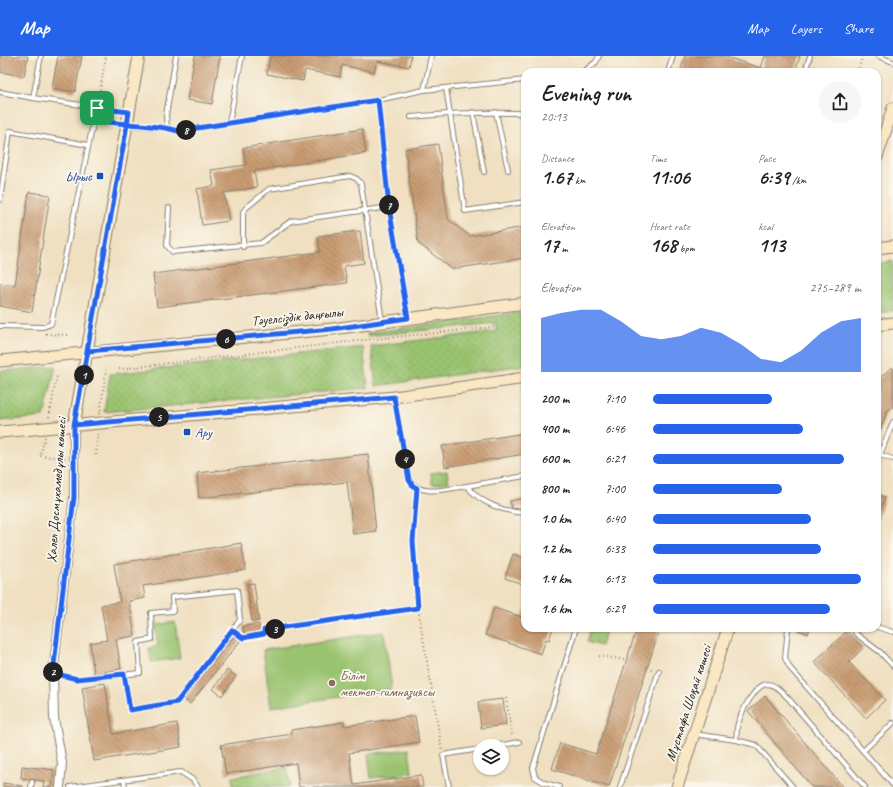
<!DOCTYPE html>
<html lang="en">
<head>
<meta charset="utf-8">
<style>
  body { margin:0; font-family:Caveat,sans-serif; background:#f6f6f6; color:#202124; height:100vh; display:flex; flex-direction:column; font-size:15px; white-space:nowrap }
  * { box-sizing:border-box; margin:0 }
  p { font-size:13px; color:#757577 }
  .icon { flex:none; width:22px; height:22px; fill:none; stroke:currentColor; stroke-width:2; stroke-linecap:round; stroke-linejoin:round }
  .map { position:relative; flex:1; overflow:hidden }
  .sheet { position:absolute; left:521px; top:12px; width:360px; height:564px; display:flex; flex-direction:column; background:#fff; border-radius:12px; box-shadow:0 1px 3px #0004 }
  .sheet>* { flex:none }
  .tools { position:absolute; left:473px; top:683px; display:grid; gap:8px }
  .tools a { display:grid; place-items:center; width:36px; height:36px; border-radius:50%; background:#fff; box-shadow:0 1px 3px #0004; font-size:20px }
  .pin { position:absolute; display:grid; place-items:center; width:34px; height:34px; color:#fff; margin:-17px; border-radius:8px; box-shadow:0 2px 6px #0006 }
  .km { position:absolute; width:20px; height:20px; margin:-10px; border-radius:50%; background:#222; color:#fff; font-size:11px; line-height:20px; text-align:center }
  .round { display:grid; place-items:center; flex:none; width:42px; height:42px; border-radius:21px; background:#f6f6f6 }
  .headline { display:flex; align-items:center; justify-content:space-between; height:68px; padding:0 20px }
  h1 { font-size:22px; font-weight:700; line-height:30px }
  .figures { display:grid; grid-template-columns:repeat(3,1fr); gap:6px; height:68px; padding:4px 20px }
  .figures div { display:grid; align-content:center }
  .figures b { font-size:20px; font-weight:700 }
  .figures small { font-size:11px; font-weight:400 }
  .figures p { font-size:11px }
  .chart { height:112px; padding:8px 20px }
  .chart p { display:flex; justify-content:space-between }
  .chart svg { width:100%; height:72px; margin-top:4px; fill:#2563eb; opacity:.7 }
  ul { padding:0 20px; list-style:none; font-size:13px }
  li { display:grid; grid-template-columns:64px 48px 1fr; align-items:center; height:30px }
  li i { height:10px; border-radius:5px; background:#2563eb }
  header { display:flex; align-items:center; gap:24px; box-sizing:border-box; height:56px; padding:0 20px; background:#2563eb; color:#fff }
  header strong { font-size:19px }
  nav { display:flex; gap:22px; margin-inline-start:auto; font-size:14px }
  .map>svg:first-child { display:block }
  .grass { fill:url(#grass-dots); stroke:#5b7046 }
  .park { fill:#9ac370; stroke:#5b7046 }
  .building { fill:url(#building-back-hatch) }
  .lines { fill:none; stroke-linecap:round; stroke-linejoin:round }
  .lane-casing { stroke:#867e6e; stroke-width:6 }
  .street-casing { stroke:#867e6e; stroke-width:10 }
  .secondary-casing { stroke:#867e6e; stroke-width:13 }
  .path { stroke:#867e6e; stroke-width:2; stroke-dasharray:1 3; stroke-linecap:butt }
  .lane { stroke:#fff; stroke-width:4 }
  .street { stroke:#fff; stroke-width:8 }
  .secondary { stroke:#fae7c3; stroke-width:11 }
  .route-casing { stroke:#fff; stroke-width:8 }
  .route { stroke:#2563eb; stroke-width:5 }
  .transit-dot { fill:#1a4fb4; stroke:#fbf7ec; stroke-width:1.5 }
  .education-dot { fill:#8d6e63; stroke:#fbf7ec; stroke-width:1.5 }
  .labels { text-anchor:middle; stroke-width:3.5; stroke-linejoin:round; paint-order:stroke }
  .transit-label { font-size:14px; fill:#164399; stroke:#fbf7ec; text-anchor:end }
  .street-label { font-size:14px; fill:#1c1c1c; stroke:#fbf7ec }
  .education-label { font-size:14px; fill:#785e54; stroke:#fbf7ec; text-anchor:start }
</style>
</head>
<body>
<header>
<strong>Map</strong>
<nav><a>Map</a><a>Layers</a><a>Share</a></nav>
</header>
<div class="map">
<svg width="893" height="731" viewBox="0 0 893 731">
  <defs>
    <pattern id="grass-dots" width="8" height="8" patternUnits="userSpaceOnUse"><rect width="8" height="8" fill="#9ac370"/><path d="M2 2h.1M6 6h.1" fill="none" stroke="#84a760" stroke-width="1.8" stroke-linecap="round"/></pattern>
    <pattern id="building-back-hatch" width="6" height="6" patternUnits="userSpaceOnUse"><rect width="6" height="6" fill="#c99c72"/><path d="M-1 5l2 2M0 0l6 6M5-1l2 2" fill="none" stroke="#a27e5d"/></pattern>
  </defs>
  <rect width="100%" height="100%" fill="#fbf7ec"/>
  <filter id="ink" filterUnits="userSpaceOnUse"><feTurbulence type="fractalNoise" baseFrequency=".025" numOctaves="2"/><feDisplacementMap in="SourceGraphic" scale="8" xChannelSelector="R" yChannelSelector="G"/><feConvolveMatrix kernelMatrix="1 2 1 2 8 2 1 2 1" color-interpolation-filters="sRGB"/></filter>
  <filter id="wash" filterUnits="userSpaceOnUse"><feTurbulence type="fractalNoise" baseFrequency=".012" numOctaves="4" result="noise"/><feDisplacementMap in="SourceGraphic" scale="16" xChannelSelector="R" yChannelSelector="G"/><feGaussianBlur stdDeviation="0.9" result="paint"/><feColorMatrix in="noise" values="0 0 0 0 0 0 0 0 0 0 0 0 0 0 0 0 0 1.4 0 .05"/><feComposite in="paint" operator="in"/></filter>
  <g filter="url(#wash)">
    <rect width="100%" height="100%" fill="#f0e0c1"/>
    <g class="grass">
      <polygon points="893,205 893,255 877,257 877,208"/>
      <polygon points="525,256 525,309 376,330 371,290 496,275 496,267 368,280 367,277"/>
      <polygon points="363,291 368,332 104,356 110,318"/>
      <polygon points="56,310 44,361 0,365 0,315"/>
    </g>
    <g class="park">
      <polygon points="447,415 449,426 432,428 431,417"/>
      <polygon points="175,566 180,602 151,606 149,592 158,590 155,569"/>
      <polygon points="591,572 606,575 601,590 587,586"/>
      <polygon points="384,576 392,633 271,651 263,594"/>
      <polygon points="409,693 412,717 371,722 368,698"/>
      <polygon points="287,711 290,731 233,731 232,721"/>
    </g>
    <g id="blocks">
      <g class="building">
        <polygon points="0,0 28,0 24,20 0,16"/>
        <polygon points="58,0 82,0 75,36 52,32"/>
        <polygon points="195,0 220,0 212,48 187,44"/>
        <polygon points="270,0 411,0 409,11 377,5 374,16 342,9 340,21 305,14 303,25 267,18"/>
        <polygon points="685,0 723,0 761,12 765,0 800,0 795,16 680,16"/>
        <polygon points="362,73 366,97 254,115 257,131 224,137 229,165 202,169 197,133 214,130 211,114 246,109 243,92"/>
        <polygon points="438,88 448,163 470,180 525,171 525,202 452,213 418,187 405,93"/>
        <polygon points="29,136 50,139 32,256 0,250 0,227 15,229"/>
        <polygon points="360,175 364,207 344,210 347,227 157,251 153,218 320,196 318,180"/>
        <polygon points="891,312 893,312 893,351 887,355 879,378 877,377 877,324"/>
        <polygon points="525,377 525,398 445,411 442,390"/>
        <polygon points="368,398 376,475 353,478 347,426 199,442 197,417"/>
        <polygon points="877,438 885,441 877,464"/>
        <polygon points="525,442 525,451 512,453 510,445"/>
        <polygon points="241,487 246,514 143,530 145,542 129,545 135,580 116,583 121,613 94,618 90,587 107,584 101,549 120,546 114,508"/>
        <polygon points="513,498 525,502 525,529 505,522"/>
        <polygon points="254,527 259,565 252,566 247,528"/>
        <polygon points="494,552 522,561 525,552 525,572 553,572 549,584 546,583 541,598 485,579"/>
        <polygon points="259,568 260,577 244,580 243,570"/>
        <polygon points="637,572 660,572 609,731 552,713 560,687 596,698"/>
        <polygon points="797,572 810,572 808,578 796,573"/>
        <polygon points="847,575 863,592 849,606 885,644 866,662 814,606"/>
        <polygon points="235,579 241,584 190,648 184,643"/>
        <polygon points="227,614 236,620 222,640 213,633"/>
        <polygon points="105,627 113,678 177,667 181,691 94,705 82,631"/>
        <polygon points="765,640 843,731 812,731 748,655"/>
        <polygon points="503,643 506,669 481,672 478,646"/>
        <polygon points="415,660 419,686 349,697 354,729 421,719 423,731 299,731 296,707 226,718 221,689 292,678 291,674 344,666 344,670"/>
        <polygon points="22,710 54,714 52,731 43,731 44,725 21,722"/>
        <polygon points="3,727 23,730 23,731 3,731"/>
      </g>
    </g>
  </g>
  <g filter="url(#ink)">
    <use href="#blocks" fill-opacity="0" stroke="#867e6e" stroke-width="1"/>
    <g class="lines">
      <g class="lane-casing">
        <g id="lane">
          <polyline points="41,0 33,42 129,56"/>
          <polyline points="176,0 166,59 167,72 178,75 378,44 424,34 525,24"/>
          <polyline points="878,0 893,6"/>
          <polyline points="583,16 596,6 599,0"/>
          <polyline points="668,16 673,0"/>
          <polyline points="805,16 810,0"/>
          <polyline points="446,32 465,155 525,146"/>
          <polyline points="424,34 431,0"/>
          <polyline points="0,36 33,42"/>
          <polyline points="378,44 389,151 408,262"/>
          <polyline points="473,56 484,116"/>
          <polyline points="496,56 508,114"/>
          <path d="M 411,61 C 448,57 483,56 519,57 L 525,62"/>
          <polyline points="95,66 97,52"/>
          <polyline points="229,67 242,0"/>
          <polyline points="0,144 10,75 88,89"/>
          <polyline points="169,152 167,190 173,196 261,187 291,165 389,151"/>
          <polyline points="243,191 243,156 246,152 269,133 350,120 357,123 361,128 382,265"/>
          <polyline points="0,270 43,271 51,268 93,68 97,64 127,69 167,72"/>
          <path d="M 394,341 L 409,424 C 421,442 449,432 467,430 C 480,447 504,456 525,457"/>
          <polyline points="877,398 893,403"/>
          <polyline points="880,399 893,366"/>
          <polyline points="467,430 525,420"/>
          <polyline points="877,571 893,576"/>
          <polyline points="788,572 785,602 790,612 893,729"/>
          <polyline points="854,572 856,578 880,596 893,610"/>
          <polyline points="53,617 77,623 140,617 138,586 152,583 151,557 173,555 172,541 237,534 240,564 177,646 130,654 124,618"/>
          <path d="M 694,678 L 736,684 C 737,677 736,670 739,665 C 742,655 755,629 767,628 C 776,628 782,637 788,642 L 865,731"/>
          <polyline points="736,684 756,689 793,731"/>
          <polyline points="497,690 519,686"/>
          <polyline points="863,695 893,667"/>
          <polyline points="124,724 125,731"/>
          <polyline points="31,731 32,726"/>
          <polyline points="70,731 181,716 193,724 198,731"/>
          <polyline points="449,731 443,699 480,693"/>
          <polyline points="559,731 545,727 535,721 533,712 576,572"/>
          <polyline points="620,731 659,615"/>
        </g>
      </g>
      <g class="street-casing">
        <polyline id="street" points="60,731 62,707 54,662 53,617 74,441 74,369"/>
      </g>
      <g class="secondary-casing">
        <g id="secondary">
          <polyline points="877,101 893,52"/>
          <polyline points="877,192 893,190"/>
          <polyline points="877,269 893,267"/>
          <polyline points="0,305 332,273 525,247"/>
          <polyline points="74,369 139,0"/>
          <polyline points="0,376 394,341 525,322"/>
          <polyline points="677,731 728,572"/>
        </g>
      </g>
      <g class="path">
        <polyline points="857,16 863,0"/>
        <polyline points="98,46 106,0"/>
        <polyline points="46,278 67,279"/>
        <polyline points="119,313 364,284 494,271"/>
        <polyline points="100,358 106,314"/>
        <polyline points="49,361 57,319"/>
        <polyline points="45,381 40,400 67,402"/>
        <polyline points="96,399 98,377"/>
        <polyline points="417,438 413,485 418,552 442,694"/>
        <polyline points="237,577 243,582 264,578 264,574 418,552"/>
        <polyline points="599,600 627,604"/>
        <polyline points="647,611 654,614"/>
        <polyline points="506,642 512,680"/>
      </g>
      <use href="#lane" class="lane"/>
      <use href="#street" class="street"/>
      <use href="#secondary" class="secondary"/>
    </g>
  </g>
  <g class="lines" filter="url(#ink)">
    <g class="route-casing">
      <path id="route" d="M 97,52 L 129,56 L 127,69 L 74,369 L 74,441 L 53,617 L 77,623 L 124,618 L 130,654 L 177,646 L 232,574 L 243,582 L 264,578 L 264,574 L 418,552 L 413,485 L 417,432 L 413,430 L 409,424 L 394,341 L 74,369 L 88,295 L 332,273 L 408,262 L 389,151 L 378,44 L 178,75 C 152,67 123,70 97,64 L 95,66 L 97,52"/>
    </g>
    <use href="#route" class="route"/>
  </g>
  <g class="transit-dot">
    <rect x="96" y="116" width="8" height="8" rx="2"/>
    <rect x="183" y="372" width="8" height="8" rx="2"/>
  </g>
  <circle class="education-dot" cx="332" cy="627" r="4"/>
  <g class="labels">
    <g class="transit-label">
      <text x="92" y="125">Ырыс</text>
      <text x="195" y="381" text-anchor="start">Ару</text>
    </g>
    <g class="street-label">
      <text transform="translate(297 260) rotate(-6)" y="5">Тәуелсіздік даңғылы</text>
      <text transform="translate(56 434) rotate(-86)" y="5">Халел Досмұхамедұлы көшесі</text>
      <text transform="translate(688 647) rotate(-72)" y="5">Мұстафа Шоқай көшесі</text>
    </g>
    <g class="education-label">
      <text x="340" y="624">Білім<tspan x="340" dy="16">мектеп-гимназиясы</tspan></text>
    </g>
  </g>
</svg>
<div class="tools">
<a><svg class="icon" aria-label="layers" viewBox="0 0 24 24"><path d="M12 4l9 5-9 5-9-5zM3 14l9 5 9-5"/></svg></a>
</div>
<div class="pin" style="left:97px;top:52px;background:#1e9e55"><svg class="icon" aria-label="arrive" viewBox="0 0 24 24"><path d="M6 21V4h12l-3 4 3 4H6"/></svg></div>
<b class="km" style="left:84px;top:319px">1</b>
<b class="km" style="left:53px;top:616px">2</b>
<b class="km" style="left:275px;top:573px">3</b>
<b class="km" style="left:405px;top:403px">4</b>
<b class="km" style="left:159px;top:361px">5</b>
<b class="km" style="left:226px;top:283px">6</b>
<b class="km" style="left:389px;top:149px">7</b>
<b class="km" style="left:186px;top:74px">8</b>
<section class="sheet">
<div class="headline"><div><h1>Evening run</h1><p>20:13</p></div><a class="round"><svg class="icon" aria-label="share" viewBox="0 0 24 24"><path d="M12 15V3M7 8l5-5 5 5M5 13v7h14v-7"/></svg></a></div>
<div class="figures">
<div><p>Distance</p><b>1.67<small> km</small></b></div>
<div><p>Time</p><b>11:06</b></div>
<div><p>Pace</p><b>6:39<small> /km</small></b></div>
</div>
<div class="figures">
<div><p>Elevation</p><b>17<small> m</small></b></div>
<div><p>Heart rate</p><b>168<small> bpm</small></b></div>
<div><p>kcal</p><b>113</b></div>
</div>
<div class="chart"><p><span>Elevation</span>275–289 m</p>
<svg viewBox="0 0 160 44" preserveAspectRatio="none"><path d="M0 44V11L10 8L20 6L30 6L40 13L50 22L60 24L70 22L80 17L90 20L100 27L110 36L120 38L130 31L140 20L150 13L160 11V44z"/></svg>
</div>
<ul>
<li><b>200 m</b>7:10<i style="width:57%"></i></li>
<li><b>400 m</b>6:46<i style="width:72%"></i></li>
<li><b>600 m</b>6:21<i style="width:92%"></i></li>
<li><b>800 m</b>7:00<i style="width:62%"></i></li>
<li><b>1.0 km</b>6:40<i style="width:76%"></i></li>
<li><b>1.2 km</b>6:33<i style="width:81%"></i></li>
<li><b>1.4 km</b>6:13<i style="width:100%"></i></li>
<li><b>1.6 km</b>6:29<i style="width:85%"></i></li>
</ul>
</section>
</div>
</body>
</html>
